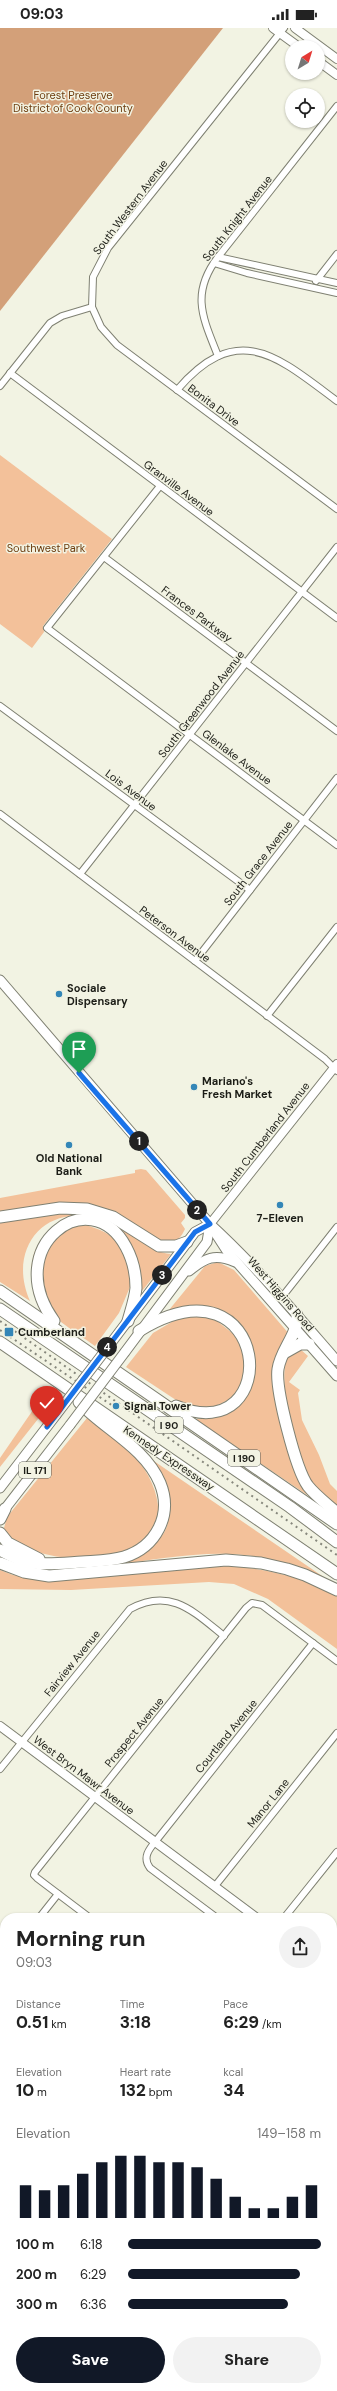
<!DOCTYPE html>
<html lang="en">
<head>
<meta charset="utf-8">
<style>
  body { margin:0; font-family:"DM Sans",sans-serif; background:#f2f2f2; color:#222; height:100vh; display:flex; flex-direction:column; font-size:15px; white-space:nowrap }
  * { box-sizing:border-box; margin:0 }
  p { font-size:13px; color:#767676 }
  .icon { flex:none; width:22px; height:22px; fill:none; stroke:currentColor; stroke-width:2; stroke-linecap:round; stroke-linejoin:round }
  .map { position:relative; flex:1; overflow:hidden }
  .sheet { position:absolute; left:0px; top:1885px; width:337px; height:478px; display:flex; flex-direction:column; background:#fff; border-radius:16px 16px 0 0; box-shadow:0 1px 3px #0004 }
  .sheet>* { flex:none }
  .needle { width:26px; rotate:38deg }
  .buttons { position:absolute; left:285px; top:12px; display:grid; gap:8px }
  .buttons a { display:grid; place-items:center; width:40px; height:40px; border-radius:50%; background:#fff; box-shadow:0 1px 3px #0004; font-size:20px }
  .pin { position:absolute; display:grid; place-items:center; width:34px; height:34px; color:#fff; margin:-41px -17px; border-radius:50% 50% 50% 0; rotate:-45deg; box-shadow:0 0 4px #0007 }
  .pin .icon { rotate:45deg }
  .km { position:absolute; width:20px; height:20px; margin:-10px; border-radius:50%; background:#222; color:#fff; font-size:11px; line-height:20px; text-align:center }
  .round { display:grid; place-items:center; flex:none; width:42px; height:42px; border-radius:21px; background:#f2f2f2 }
  .overview { display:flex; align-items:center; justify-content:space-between; height:68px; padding:0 16px }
  h1 { font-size:22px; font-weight:700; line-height:30px }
  .stats { display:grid; grid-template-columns:repeat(3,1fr); gap:6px; height:68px; padding:4px 16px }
  .stats div { display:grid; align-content:center }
  .stats b { font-size:17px; font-weight:700 }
  .stats small { font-size:11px; font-weight:400 }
  .stats p { font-size:11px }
  .chart { height:112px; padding:8px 16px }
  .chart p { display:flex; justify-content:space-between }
  .chart svg { width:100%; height:72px; margin-top:4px; stroke:#111827; stroke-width:6 }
  .button { display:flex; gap:8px; margin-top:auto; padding:8px 16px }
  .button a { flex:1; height:46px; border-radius:24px; background:#111827; color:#fff; font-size:16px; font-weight:700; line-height:46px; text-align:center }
  .button a+a { background:#f2f2f2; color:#222 }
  ul { padding:0 16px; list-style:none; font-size:13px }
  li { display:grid; grid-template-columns:64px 48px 1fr; align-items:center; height:30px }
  li i { height:10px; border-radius:5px; background:#111827 }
  .status { display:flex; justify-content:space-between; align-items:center; height:28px; padding:0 20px; background:#fff; direction:ltr }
  .status svg { height:11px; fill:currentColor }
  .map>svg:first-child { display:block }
  .green { fill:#f3c19a }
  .forest { fill:#d3a079 }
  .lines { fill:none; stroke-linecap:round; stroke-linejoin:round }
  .street-casing { stroke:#7f8072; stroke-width:8 }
  .secondary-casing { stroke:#7f8072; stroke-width:10 }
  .primary-casing { stroke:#7f8072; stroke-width:11 }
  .highway-casing { stroke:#7f8072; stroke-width:13 }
  .street { stroke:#fff; stroke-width:6 }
  .secondary { stroke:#fff; stroke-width:8 }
  .primary { stroke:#fff; stroke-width:9 }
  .highway { stroke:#fff; stroke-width:11 }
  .rail { stroke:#86877c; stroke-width:2; stroke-dasharray:2 4; stroke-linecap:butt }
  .primary-bridge-casing { stroke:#7f8072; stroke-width:11; stroke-linecap:butt }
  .primary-bridge { stroke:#fff; stroke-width:9 }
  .route-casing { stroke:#fff; stroke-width:8 }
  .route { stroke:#1a73e8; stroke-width:5 }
  .poi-dot { fill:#3486b7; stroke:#f2f3e3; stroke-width:1.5 }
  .labels { text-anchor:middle; stroke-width:3; stroke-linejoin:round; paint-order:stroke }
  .shield { fill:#f2f3e3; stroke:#5c5d54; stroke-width:1 }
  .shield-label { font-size:10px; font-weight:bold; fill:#1c1d17 }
  .park-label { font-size:11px; fill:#6d3d0f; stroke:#f2f3e3 }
  .street-label { font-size:11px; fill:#1c1d17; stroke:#f2f3e3 }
  .poi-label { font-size:11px; font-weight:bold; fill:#1c1d17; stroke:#f2f3e3; text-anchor:start }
</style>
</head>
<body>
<div class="status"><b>09:03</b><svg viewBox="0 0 49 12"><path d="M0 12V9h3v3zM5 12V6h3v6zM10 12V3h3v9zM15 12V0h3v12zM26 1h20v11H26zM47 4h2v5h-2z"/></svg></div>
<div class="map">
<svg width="337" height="2363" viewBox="0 0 337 2363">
  <rect width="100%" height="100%" fill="#f2f3e3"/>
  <g class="green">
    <polygon points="0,427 112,511 43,598 44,604 32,620 0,596"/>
    <path d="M 141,1141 L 146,1142 L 185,1187 L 185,1190 L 181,1195 L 185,1201 C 182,1208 176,1216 167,1214 C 151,1212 139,1198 125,1190 C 78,1166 49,1176 0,1185 L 0,1170 L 135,1145 L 135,1142 Z"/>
    <path d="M 76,1184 C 87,1186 102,1188 112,1193 C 131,1204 148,1224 171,1226 L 139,1267 C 137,1252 137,1233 131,1219 C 128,1208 118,1201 108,1196 C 51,1168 5,1217 30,1273 L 0,1254 L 0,1194 Z"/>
    <path d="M 85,1197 C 121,1206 129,1224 132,1259 L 130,1259 L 119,1285 L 95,1318 C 76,1304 52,1291 39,1271 C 26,1251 29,1212 55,1202 C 64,1199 75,1199 85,1197 Z"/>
    <path d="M 218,1234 L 234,1242 L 290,1307 L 276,1362 L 316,1473 L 195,1391 C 272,1392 273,1291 209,1279 C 195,1276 182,1279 169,1282 L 205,1238 Z"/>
    <polygon points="182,1288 212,1289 236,1308 243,1323 245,1346 241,1358 232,1370 210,1381 182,1376 126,1339 153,1305"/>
    <path d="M 300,1321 L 308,1328 L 289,1354 L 300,1362 L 298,1365 L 302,1392 L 319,1427 L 330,1456 L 337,1463 L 337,1480 C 326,1470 315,1461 308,1448 C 293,1423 278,1355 287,1328 Z"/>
    <polygon points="48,1360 57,1367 0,1439 0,1430"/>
    <path d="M 87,1390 C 104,1403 123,1415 137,1431 C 159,1457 174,1506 130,1521 C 96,1533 55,1534 23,1518 C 14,1513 7,1510 4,1500 L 7,1489 Z"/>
    <path d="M 148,1429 L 328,1552 C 308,1545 288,1536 268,1531 C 218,1519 163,1531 113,1537 C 134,1529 172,1515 168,1485 C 167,1471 153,1444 148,1429 Z"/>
    <path d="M 212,1536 C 257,1540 297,1545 337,1568 L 337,1621 L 268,1571 L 234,1556 L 209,1554 L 71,1562 L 0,1561 L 0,1542 L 13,1547 L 53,1552 Z"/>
  </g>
  <polygon class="forest" points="0,0 223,0 0,283"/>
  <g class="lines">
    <g class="street-casing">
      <g id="street">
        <polyline points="218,229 337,255"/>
        <polyline points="214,235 247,245 337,265"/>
        <polyline points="316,253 337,226"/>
        <polyline points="92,279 101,299 117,317 337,481"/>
        <path d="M 218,328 C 203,290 190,266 218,229 L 337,78"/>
        <polyline points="10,345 337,590"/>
        <polyline points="0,358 50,295 62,288 92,279 93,249 108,220 284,0"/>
        <path d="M 177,362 C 238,291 278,329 337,373"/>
        <polyline points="160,458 47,600 337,817"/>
        <polyline points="104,529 337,703"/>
        <polyline points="0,678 250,862"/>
        <polyline points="0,786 325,1031 337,1043"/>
        <polyline points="80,846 337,519"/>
        <polyline points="195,933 337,750"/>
        <polyline points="267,988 337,899"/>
        <polyline points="282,1269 337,1199"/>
        <path d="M 0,1741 L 130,1581 C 170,1559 193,1583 224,1608"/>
        <polyline points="215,1858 337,1705"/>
        <polyline points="39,1890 58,1866"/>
        <polyline points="90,1890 37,1850 34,1847 35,1844 246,1580 252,1575 262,1577 337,1633"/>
        <path d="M 217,1890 L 150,1840 C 141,1828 151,1819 159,1809 L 313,1615"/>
        <polyline points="284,1890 337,1824"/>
        <polyline points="0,1940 5,1933"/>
        <polyline points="332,2079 336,2074"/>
        <polyline points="0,2096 5,2100"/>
        <polyline points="0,2187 5,2191"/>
        <polyline points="332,2239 337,2233"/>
        <polyline points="0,2295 5,2298"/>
        <polyline points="332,2341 337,2345"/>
        <polyline points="85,2358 92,2363"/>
        <polyline points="229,2358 236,2363"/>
      </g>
    </g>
    <g class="secondary-casing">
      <g id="secondary">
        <polyline points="273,0 299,19"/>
        <polyline points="295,0 337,31"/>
        <polyline points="318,33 337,47"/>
        <polyline points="210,1196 337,1036"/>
        <polyline points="0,1698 257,1890"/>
        <polyline points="332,1946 337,1950"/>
      </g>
    </g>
    <g class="primary-casing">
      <g id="primary">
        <path d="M 0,952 L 210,1196 C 256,1238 296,1286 337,1333"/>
        <polyline points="216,1206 227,1223 337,1348"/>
        <path d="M 189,1243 C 205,1230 215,1225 235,1234"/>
        <polyline points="111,1315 195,1204 210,1196"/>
        <polyline points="125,1324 207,1214 210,1196"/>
        <polyline points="0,1460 56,1387"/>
        <polyline points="1,1486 70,1397"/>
      </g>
    </g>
    <g class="highway-casing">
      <g id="highway">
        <polyline points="0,1189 60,1180 87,1181 113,1189 159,1218 176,1218 187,1214"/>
        <polyline points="0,1263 337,1496"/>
        <polyline points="0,1281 290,1479 337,1514"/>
        <path d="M 297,1287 C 298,1307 281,1321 278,1341 C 275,1361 296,1442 308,1458 C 316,1468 327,1476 337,1485"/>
        <path d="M 54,1293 C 0,1219 90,1152 126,1219 C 133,1232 136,1246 136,1260 C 135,1271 131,1282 128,1293"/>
        <path d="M 139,1303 C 272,1221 286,1423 176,1378"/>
        <polyline points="0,1314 337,1546"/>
        <polyline points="284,1325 300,1316 309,1316"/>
        <polyline points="0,1491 5,1481"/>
        <polyline points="0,1505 8,1515 39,1531"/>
        <path d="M 0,1522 C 9,1527 20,1533 31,1535 C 48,1537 65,1535 82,1534 C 95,1533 111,1533 124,1529 C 156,1519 173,1487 160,1455 C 145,1419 104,1401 79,1374"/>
        <polyline points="0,1535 24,1544 49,1548 226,1532 261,1535 287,1541 305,1547 337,1562"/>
      </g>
    </g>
    <use href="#street" class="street"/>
    <use href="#secondary" class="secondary"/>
    <use href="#primary" class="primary"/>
    <use href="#highway" class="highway"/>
    <g class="rail">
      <polyline points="0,1293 337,1527"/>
      <polyline points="0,1302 116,1380"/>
    </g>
    <g class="primary-bridge-casing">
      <g id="primary-bridge">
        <polyline points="56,1387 111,1315"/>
        <polyline points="70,1397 125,1324"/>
      </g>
    </g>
    <use href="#primary-bridge" class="primary-bridge"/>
  </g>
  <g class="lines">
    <g class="route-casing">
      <polyline id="route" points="47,1399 195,1204 210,1196 79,1045"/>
    </g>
    <use href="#route" class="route"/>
  </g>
  <g class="poi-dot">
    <circle cx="59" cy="966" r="4"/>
    <circle cx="194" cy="1059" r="4"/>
    <circle cx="69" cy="1117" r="4"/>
    <circle cx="280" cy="1177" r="4"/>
    <rect x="4" y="1299" width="10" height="10" rx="2"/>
    <circle cx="116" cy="1378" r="4"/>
  </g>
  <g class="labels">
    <g class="shield">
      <rect x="155" y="1389" width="28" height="16" rx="3"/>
      <rect x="228" y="1422" width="32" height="16" rx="3"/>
      <rect x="19" y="1434" width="32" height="16" rx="3"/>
    </g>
    <g class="shield-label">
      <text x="169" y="1401">I 90</text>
      <text x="244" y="1434">I 190</text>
      <text x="35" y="1446">IL 171</text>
    </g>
    <g class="park-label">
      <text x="73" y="71">Forest Preserve<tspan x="73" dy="13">District of Cook County</tspan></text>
      <text x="46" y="524">Southwest Park</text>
    </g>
    <g class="street-label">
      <text transform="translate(130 179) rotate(-53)" y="4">South Western Avenue</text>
      <text transform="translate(237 190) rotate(-52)" y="4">South Knight Avenue</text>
      <text transform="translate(214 377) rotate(37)" y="4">Bonita Drive</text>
      <text transform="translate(179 460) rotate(37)" y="4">Granville Avenue</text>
      <text transform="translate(197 586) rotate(37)" y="4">Frances Parkway</text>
      <text transform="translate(201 676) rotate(-52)" y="4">South Greenwood Avenue</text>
      <text transform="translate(237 729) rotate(37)" y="4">Glenlake Avenue</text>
      <text transform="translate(131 762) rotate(37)" y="4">Lois Avenue</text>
      <text transform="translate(258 835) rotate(-52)" y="4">South Grace Avenue</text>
      <text transform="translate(175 906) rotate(37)" y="4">Peterson Avenue</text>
      <text transform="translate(265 1109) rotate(-52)" y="4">South Cumberland Avenue</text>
      <text transform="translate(281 1266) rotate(49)" y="4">West Higgins Road</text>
      <text transform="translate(169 1430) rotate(34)" y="4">Kennedy Expressway</text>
      <text transform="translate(72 1635) rotate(-51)" y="4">Fairview Avenue</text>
      <text transform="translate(134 1704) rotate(-51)" y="4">Prospect Avenue</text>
      <text transform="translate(226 1708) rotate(-51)" y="4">Courtland Avenue</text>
      <text transform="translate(84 1747) rotate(37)" y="4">West Bryn Mawr Avenue</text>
      <text transform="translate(268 1775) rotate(-51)" y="4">Manor Lane</text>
    </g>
    <g class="poi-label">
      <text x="67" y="964">Sociale<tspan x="67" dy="13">Dispensary</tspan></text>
      <text x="202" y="1057">Mariano's<tspan x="202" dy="13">Fresh Market</tspan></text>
      <text x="69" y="1134" text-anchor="middle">Old National<tspan x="69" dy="13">Bank</tspan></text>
      <text x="280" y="1194" text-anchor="middle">7-Eleven</text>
      <text x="18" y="1308">Cumberland</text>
      <text x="124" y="1382">Signal Tower</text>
    </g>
  </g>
</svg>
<div class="buttons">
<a><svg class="needle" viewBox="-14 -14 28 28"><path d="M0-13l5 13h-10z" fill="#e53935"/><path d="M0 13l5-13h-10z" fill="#767676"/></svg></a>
<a><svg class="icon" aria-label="locate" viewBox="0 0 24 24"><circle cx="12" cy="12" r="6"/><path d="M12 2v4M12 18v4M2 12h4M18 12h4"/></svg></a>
</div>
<div class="pin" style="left:79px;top:1045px;background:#1e9e55"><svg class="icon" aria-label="arrive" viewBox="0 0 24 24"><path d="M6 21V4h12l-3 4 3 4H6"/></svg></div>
<div class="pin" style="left:47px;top:1399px;background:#d93025"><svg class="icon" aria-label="check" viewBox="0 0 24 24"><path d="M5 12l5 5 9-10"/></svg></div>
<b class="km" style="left:139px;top:1113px">1</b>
<b class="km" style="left:197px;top:1182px">2</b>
<b class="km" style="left:162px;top:1247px">3</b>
<b class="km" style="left:107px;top:1319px">4</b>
<section class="sheet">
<div class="overview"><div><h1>Morning run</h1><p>09:03</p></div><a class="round"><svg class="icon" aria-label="share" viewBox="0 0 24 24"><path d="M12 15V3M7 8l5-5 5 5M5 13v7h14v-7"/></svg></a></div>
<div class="stats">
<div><p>Distance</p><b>0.51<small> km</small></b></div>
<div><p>Time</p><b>3:18</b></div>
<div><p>Pace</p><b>6:29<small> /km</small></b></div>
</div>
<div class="stats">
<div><p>Elevation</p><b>10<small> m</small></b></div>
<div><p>Heart rate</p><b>132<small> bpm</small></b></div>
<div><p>kcal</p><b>34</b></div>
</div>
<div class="chart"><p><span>Elevation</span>149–158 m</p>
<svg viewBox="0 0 160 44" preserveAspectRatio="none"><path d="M5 44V24M15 44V27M25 44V24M35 44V17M45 44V10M55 44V6M65 44V6M75 44V10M85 44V10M95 44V13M105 44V20M115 44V31M125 44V38M135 44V38M145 44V31M155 44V24"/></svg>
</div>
<ul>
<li><b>100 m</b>6:18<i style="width:100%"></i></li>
<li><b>200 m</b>6:29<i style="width:89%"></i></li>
<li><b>300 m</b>6:36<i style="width:83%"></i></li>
</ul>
<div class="button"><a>Save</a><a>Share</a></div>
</section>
</div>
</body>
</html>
